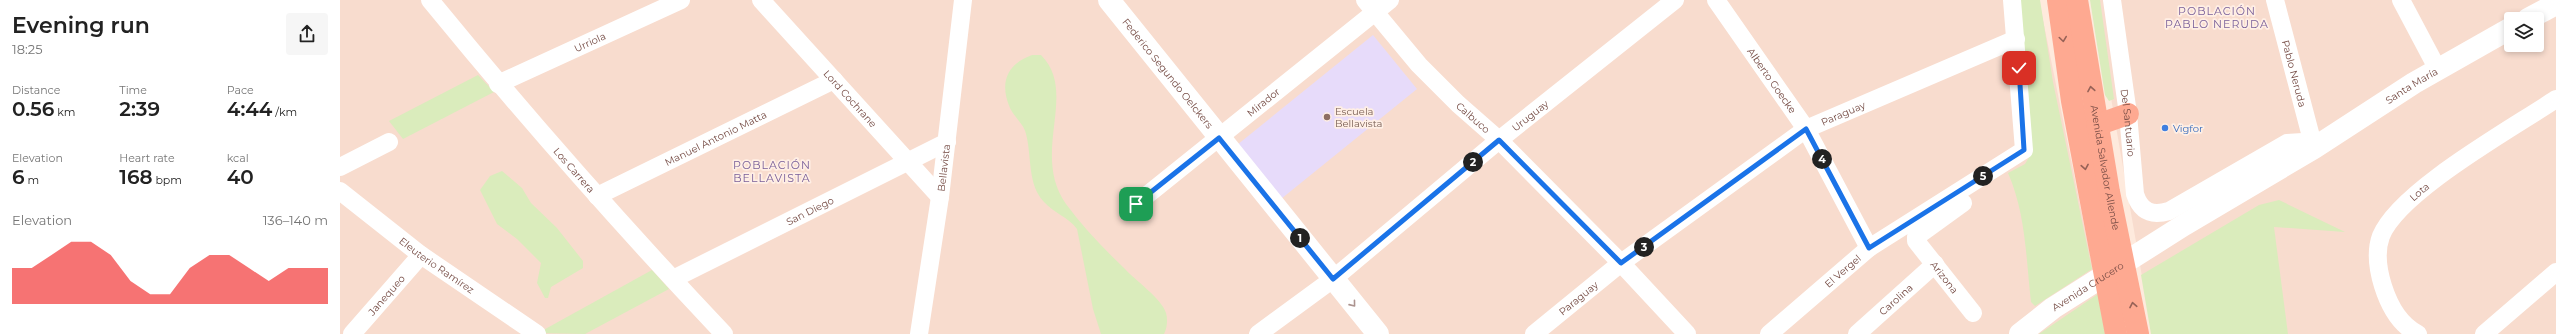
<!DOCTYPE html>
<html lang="en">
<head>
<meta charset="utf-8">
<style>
  body { margin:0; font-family:Montserrat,sans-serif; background:#f6f6f6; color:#222; height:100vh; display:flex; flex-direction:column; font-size:15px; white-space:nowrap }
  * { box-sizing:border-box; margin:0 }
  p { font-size:13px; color:#767676 }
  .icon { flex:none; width:22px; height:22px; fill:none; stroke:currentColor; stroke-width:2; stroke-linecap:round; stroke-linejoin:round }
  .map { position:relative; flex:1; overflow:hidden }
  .side { display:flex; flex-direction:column; background:#fff; width:340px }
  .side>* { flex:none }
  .tools { position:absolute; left:2164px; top:12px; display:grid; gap:8px }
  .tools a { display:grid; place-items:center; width:40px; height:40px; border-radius:4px; background:#fff; box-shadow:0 2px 6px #0003; font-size:20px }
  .pin { position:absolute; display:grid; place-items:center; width:34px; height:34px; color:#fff; margin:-17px; border-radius:8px; box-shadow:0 2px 6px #0006 }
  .km { position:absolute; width:20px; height:20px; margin:-10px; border-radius:50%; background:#222; color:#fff; font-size:11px; line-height:20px; text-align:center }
  .round { display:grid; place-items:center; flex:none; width:42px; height:42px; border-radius:4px; background:#f6f6f6 }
  .overview { display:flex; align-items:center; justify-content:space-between; height:68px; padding:0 12px }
  h1 { font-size:22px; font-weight:600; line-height:30px }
  .metrics { display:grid; grid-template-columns:repeat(3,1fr); gap:6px; height:68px; padding:4px 12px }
  .metrics div { display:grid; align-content:center }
  .metrics b { font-size:20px; font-weight:600 }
  .metrics small { font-size:11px; font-weight:400 }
  .metrics p { font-size:11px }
  .chart { height:112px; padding:8px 12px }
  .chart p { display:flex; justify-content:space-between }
  .chart svg { width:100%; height:72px; margin-top:4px; fill:#f33838; opacity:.7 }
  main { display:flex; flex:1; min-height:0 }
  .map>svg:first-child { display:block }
  .residential { fill:#f8dcce; fill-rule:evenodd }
  .education { fill:#e7dbfa }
  .green { fill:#daecbc }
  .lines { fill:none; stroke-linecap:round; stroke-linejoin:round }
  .minor { stroke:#fff; stroke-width:18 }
  .secondary { stroke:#fff; stroke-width:22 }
  .trunk { stroke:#fea991; stroke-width:22 }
  .oneway { stroke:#976257 }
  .oneway2 { stroke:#ac938f }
  .route-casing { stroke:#fff; stroke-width:8 }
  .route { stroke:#1a73e8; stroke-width:5 }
  .education-dot { fill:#8d6e63; stroke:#ffefe5; stroke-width:1.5 }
  .shop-dot { fill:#3f7fe0; stroke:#ffefe5; stroke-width:1.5 }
  .labels { text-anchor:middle; stroke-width:3.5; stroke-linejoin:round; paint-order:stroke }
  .street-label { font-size:10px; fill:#754b44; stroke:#ffefe5 }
  .education-label { font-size:10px; fill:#785e54; stroke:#ffefe5; text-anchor:start }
  .shop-label { font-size:10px; fill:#366cbe; stroke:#ffefe5; text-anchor:start }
  .neighbourhood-label { font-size:11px; letter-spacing:1px; fill:#795f99; stroke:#ffefe5 }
</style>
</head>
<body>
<main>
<section class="side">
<div class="overview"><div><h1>Evening run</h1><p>18:25</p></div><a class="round"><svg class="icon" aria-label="share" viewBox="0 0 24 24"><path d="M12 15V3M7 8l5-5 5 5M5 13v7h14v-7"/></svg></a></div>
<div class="metrics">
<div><p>Distance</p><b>0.56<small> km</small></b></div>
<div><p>Time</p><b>2:39</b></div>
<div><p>Pace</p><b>4:44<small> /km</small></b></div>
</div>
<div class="metrics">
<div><p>Elevation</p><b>6<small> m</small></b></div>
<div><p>Heart rate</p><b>168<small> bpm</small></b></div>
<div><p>kcal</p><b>40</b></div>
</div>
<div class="chart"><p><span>Elevation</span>136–140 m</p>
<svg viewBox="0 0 160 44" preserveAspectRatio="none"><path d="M0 44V22L10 22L20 14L30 6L40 6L50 14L60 30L70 38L80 38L90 22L100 14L110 14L120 22L130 30L140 22L150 22L160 22V44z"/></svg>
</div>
</section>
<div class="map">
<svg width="2216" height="334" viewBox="0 0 2216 334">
  <rect width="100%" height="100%" fill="#feeadd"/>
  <g class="residential">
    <polygon points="0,0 1699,0 1766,334 0,334"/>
    <path d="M 1754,0 L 2216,0 L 2216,334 L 1812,334 ZM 2171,19 L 2197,19 L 2197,45 L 2171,45 Z"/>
  </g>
  <polygon class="education" points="1033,35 1077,89 941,199 897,145"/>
  <g class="green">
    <path d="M 1677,0 L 1700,0 L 1713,82 L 1752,269 L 1695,306 L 1691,302 C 1686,259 1686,214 1668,173 L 1685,164 L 1691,154 Z"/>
    <polygon points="1750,0 1760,0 1774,99 1769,101 1765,95"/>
    <path d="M 692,55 L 701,55 C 739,93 690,153 726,204 C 743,227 764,249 785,269 C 795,280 822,299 826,313 C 828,320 827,328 824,334 L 761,334 L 753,309 L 737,229 C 728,217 714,213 704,202 C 687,184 692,156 686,134 C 684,124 674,117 670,108 C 659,83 667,64 692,55 Z"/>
    <polygon points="138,75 154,92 63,139 49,121"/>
    <polygon points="162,171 182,188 191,203 217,228 243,261 243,268 211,287 208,298 205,298 197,283 201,263 177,239 157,224 140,190 150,176"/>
    <polygon points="1939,200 2005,232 1934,227 1948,334 1811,334 1801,275 1919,205"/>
    <polygon points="312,270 329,289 245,334 198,333"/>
    <polygon points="1758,294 1765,334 1699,334"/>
  </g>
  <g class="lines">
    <g class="minor">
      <path id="s1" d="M 90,0 C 184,115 282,226 384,334"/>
      <path id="s2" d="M 421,0 L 600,197"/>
      <path id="s3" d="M 1025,0 L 1079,65 L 1118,104 L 1159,140 L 1281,263 L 1347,334"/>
      <path id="s4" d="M 1376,0 L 1466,129 L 1529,248"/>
      <path id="s5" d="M 1772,0 L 1788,114 L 1795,194 C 1801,212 1812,216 1829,211 L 1947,143 L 1963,142 L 1974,148"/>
      <path id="s6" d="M 1935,0 L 1974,148"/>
      <polyline points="2061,0 2097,68"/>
      <path id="s7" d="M 158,84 L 341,0"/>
      <polyline points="0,167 49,142"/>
      <path id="s8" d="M 0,191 L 81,255 L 197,334"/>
      <path id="s9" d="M 257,196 L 494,80"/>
      <path id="s10" d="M 1623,203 L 1576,237 L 1576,241 L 1633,313"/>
      <path id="s11" d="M 796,204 L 1050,0"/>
      <path id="s12" d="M 333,279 L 607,142"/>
      <path id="s13" d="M 12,334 L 81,255"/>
      <path id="s14" d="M 579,334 L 600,197 L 623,0"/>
      <path id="s15" d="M 918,334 L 993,279 L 1159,140 L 1335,0"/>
      <path id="s16" d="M 1194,334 L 1281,263 L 1466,129 L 1676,39"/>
      <path id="s17" d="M 1429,334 L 1529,248 L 1684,150 L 1672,0"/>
      <path id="s18" d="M 1517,334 L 1595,264"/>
      <path id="s19" d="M 2078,334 C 2060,325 2049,305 2043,286 C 2038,270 2035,252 2041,236 C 2059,191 2173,128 2216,99"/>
      <polyline points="2144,334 2216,272"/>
    </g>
    <g class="secondary">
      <path id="s20" d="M 769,0 L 1038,334"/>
      <polyline points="2188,19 2216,4"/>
      <path id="s21" d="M 1680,334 L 1713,308 L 1844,225 L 1974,148 L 2074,83 L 2171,28"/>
    </g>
    <g class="trunk">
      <polyline points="1718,0 1732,101 1776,334"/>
      <path id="s22" d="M 1737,0 L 1769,192 L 1798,334"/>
      <polyline points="1757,125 1788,114"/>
    </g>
  </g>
  <defs><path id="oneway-chevron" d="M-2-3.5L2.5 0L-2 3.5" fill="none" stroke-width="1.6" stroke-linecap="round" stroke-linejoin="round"/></defs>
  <g class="oneway">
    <use href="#oneway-chevron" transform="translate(1723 39) rotate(82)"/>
    <use href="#oneway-chevron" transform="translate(1751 89) rotate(-100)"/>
    <use href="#oneway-chevron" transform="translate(1745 167) rotate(80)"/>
    <use href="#oneway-chevron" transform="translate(1793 305) rotate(-101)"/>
  </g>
  <use class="oneway2" href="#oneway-chevron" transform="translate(1013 304) rotate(51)"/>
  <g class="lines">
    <g class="route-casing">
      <polyline id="route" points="796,204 879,138 993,279 1159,140 1281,263 1466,129 1529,248 1684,150 1679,68"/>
    </g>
    <use href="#route" class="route"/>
  </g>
  <circle class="education-dot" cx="987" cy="117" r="4"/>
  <circle class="shop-dot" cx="1825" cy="128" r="4"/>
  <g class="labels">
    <g class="street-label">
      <text dy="4" stroke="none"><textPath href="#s7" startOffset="101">Urriola</textPath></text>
      <text dy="4" stroke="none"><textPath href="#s20" startOffset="94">Federico Segundo Oelckers</textPath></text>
      <text dy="4" stroke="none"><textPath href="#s6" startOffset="76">Pablo Neruda</textPath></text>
      <text dy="4" stroke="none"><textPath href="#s4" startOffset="98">Alberto Goecke</textPath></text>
      <text dy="4" stroke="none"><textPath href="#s21" startOffset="464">Santa María</textPath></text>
      <text dy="4" stroke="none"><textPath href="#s2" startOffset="133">Lord Cochrane</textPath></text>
      <text dy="4" stroke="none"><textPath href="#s11" startOffset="163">Mirador</textPath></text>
      <text dy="4" stroke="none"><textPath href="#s16" startOffset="381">Paraguay</textPath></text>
      <text dy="4" stroke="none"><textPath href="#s15" startOffset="349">Uruguay</textPath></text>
      <text dy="4" stroke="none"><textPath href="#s3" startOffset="160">Calbuco</textPath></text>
      <text dy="4" stroke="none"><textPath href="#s5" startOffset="124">Del Santuario</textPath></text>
      <text dy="4" stroke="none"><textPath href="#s9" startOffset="132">Manuel Antonio Matta</textPath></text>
      <text dy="4" stroke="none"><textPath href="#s14" startOffset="168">Bellavista</textPath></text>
      <text dy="4" stroke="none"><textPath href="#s22" startOffset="170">Avenida Salvador Allende</textPath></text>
      <text dy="4" stroke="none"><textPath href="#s1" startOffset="223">Los Carrera</textPath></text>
      <text dy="4" stroke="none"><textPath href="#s19" startOffset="171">Lota</textPath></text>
      <text dy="4" stroke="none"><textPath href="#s12" startOffset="153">San Diego</textPath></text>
      <text dy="4" stroke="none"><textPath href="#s8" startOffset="122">Eleuterio Ramírez</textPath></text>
      <text dy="4" stroke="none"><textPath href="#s17" startOffset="97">El Vergel</textPath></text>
      <text dy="4" stroke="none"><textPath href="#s10" startOffset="108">Arizona</textPath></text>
      <text dy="4" stroke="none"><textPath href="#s21" startOffset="83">Avenida Crucero</textPath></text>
      <text dy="4" stroke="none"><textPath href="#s13" startOffset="52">Janequeo</textPath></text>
      <text dy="4" stroke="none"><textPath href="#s16" startOffset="57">Paraguay</textPath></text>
      <text dy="4" stroke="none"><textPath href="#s18" startOffset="52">Carolina</textPath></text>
    </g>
    <g class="education-label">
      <text x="995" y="115">Escuela<tspan x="995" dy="12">Bellavista</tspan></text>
    </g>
    <g class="shop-label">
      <text x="1833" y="132">Vigfor</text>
    </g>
    <g class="neighbourhood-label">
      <text x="1877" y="15">POBLACIÓN<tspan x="1877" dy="13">PABLO NERUDA</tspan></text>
      <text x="432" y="169">POBLACIÓN<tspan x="432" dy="13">BELLAVISTA</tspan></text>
    </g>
  </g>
</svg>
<div class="tools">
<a><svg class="icon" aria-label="layers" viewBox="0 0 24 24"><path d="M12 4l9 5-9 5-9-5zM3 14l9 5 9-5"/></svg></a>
</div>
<div class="pin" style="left:796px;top:204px;background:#1e9e55"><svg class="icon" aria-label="arrive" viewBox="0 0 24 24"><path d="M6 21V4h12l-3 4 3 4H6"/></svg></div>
<div class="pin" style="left:1679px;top:68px;background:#d93025"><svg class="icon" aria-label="check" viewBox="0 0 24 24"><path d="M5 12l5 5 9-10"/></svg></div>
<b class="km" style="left:960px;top:238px">1</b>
<b class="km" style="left:1133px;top:162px">2</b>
<b class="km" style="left:1304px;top:247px">3</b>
<b class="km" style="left:1482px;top:159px">4</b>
<b class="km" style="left:1643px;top:176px">5</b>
</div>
</main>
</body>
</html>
